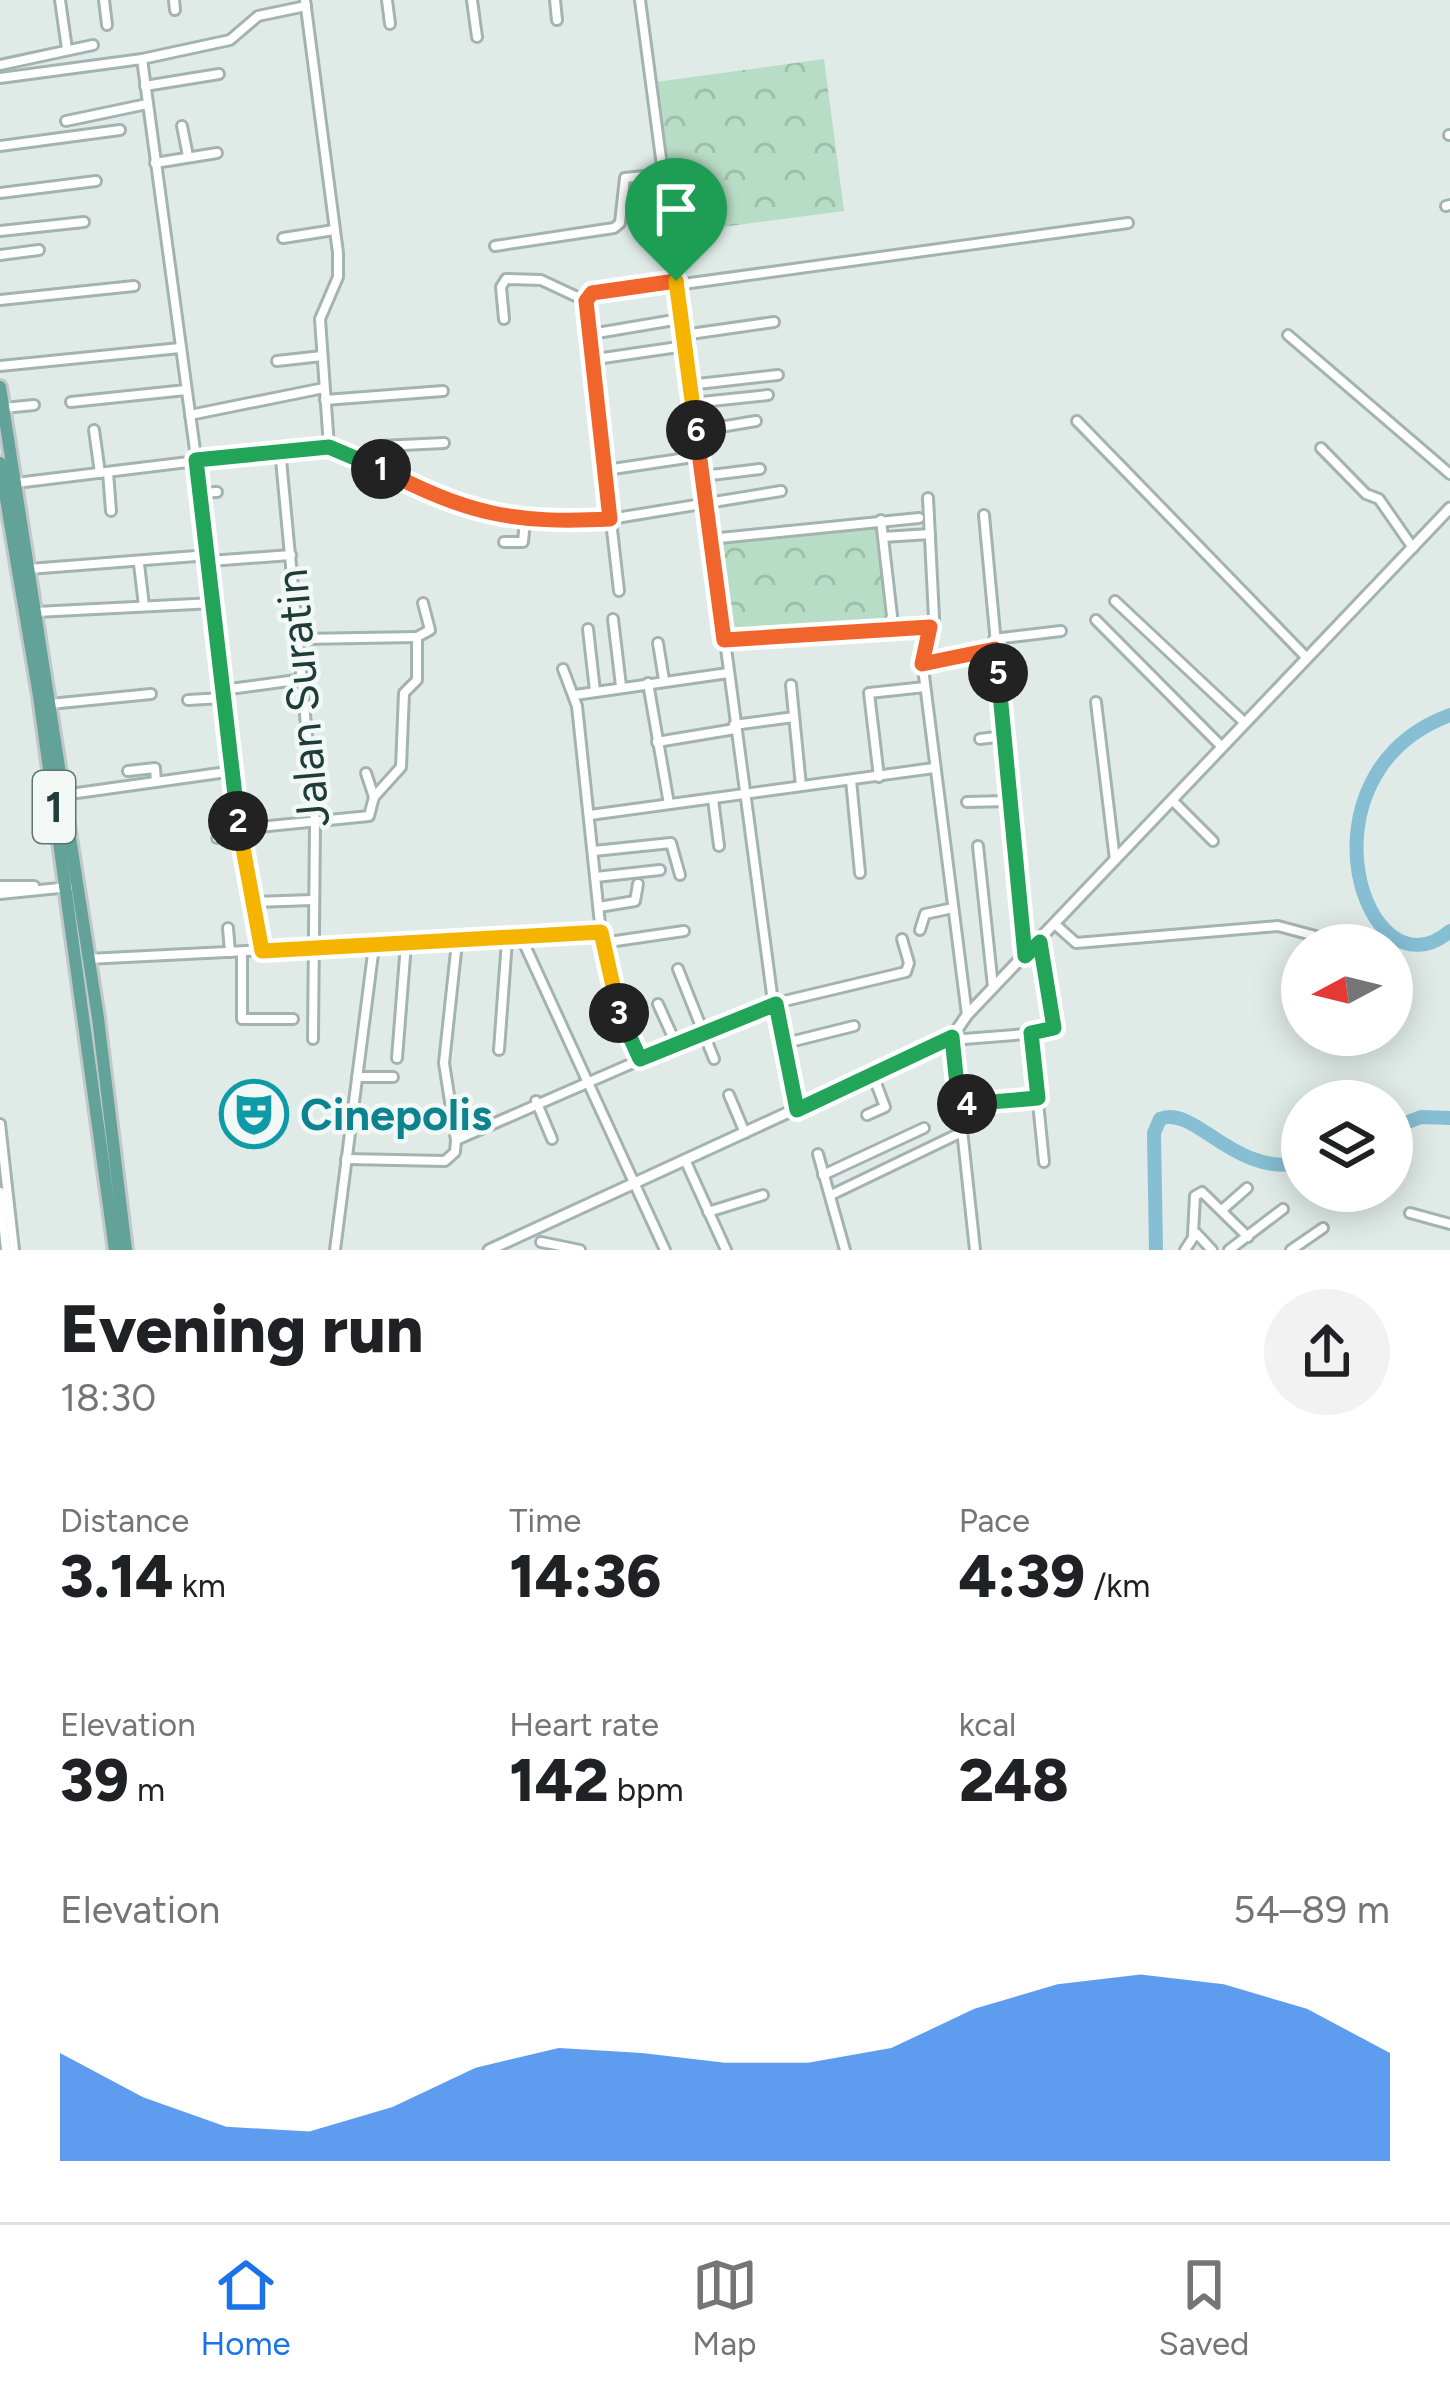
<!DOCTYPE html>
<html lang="en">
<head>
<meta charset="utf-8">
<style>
  body { margin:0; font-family:Figtree,sans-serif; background:#f2f2f2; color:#202124; height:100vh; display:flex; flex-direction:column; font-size:45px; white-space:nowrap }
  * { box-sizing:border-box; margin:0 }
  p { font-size:39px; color:#757577 }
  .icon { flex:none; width:66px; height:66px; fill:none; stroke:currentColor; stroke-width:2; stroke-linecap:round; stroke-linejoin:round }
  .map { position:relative; height:1250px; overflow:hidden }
  .panel { display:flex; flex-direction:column; background:#fff; flex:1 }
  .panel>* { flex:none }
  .needle { width:78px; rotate:263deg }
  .controls { position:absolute; left:1281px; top:924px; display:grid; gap:24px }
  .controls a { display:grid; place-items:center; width:132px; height:132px; border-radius:50%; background:#fff; box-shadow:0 6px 30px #0003; font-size:60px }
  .pin { position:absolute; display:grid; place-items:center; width:102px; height:102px; color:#fff; margin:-123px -51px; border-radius:50% 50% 50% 0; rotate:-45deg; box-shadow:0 0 12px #0007 }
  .pin .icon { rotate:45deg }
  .km { position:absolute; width:60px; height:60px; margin:-30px; border-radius:50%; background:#222; color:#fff; font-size:33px; line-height:60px; text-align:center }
  .round { display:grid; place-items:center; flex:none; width:126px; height:126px; border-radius:63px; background:#f2f2f2 }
  .summary { display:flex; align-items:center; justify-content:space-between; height:204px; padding:0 60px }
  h1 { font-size:66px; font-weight:800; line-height:90px }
  .metrics { display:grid; grid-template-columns:repeat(3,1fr); gap:18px; height:204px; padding:12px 60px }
  .metrics div { display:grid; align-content:center }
  .metrics b { font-size:60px; font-weight:800 }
  .metrics small { font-size:33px; font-weight:400 }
  .metrics p { font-size:33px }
  .chart { height:336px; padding:24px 60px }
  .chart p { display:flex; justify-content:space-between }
  .chart svg { width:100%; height:216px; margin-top:12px; fill:#1a73e8; opacity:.7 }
  .tab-bar { display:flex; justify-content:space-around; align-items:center; height:168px; border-top:3px solid #e0e0e0; background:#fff; font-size:33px; color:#757577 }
  .tab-bar a { display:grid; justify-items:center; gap:6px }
  .tab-bar .current { color:#1a73e8 }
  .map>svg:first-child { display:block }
  .park { fill:url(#park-crowns) }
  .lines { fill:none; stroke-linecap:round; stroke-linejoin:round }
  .river { stroke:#86bed3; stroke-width:14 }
  .minor-casing { stroke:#a3b3b0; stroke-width:14 }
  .tertiary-casing { stroke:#a3b3b0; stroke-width:15 }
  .primary-casing { stroke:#c1c8c7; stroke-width:18 }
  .minor { stroke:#fff; stroke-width:8 }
  .tertiary { stroke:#fff; stroke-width:9 }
  .primary { stroke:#63a299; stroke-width:12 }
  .split-1-casing { stroke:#fff; stroke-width:24 }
  .split-2-casing { stroke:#fff; stroke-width:24 }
  .split-3-casing { stroke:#fff; stroke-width:24 }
  .split-4-casing { stroke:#fff; stroke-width:24 }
  .split-5-casing { stroke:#fff; stroke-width:24 }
  .split-6-casing { stroke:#fff; stroke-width:24 }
  .split-7-casing { stroke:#fff; stroke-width:24 }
  .split-1 { stroke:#f0652b; stroke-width:15 }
  .split-2 { stroke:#22a559; stroke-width:15 }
  .split-3 { stroke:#f5b400; stroke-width:15 }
  .split-4 { stroke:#22a559; stroke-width:15 }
  .split-5 { stroke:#22a559; stroke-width:15 }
  .split-6 { stroke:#f0652b; stroke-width:15 }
  .split-7 { stroke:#f5b400; stroke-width:15 }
  .labels { text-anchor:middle; stroke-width:9; stroke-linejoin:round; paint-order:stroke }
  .shield { fill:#f1f8f5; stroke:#5f7471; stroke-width:3 }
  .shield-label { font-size:42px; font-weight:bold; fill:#203c38 }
  .street-label { font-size:45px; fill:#203c38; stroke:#f1f8f5 }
  .culture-label { font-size:45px; font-weight:bold; fill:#0d838f; stroke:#f1f8f5; text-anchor:start }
</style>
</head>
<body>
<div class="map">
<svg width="1450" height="1250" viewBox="0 0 1450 1250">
  <defs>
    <pattern id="park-crowns" width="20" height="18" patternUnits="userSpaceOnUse" patternTransform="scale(3)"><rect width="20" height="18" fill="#b8ddc6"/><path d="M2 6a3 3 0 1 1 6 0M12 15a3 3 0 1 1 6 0" fill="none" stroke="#9ebfab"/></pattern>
  </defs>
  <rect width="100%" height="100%" fill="#e0ebe8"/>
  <g class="park">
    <polygon points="824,59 844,211 676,233 656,82"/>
    <polygon points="877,524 888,620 727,638 716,541"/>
  </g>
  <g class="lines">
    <g class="river">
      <path d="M 1450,715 C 1291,774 1365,1003 1450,931"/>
      <polyline points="1392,1128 1421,1117 1450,1118"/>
      <path d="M 1156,1250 L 1154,1133 L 1160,1119 C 1195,1104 1233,1177 1302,1163"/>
    </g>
    <g class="minor-casing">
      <g id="minor">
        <polyline points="60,0 67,49"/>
        <polyline points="104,0 107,25"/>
        <polyline points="174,0 175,10"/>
        <polyline points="305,0 338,253 338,277 320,319 329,447"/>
        <polyline points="387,0 390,24"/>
        <polyline points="472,0 477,37"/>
        <polyline points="555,0 557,20"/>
        <polyline points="640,0 773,1002 797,1110"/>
        <polyline points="142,59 210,561 242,853 262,951"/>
        <polyline points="0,65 93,45"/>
        <polyline points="0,78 142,59 230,40 258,16 306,6"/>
        <polyline points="145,86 219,74"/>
        <polyline points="66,121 147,104"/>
        <polyline points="182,126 188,156"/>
        <polyline points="1449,135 1450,135"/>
        <polyline points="0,146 120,130"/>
        <polyline points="155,163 217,153"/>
        <polyline points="0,193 96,181"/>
        <polyline points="1446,206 1450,205"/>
        <polyline points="0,231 84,222"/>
        <polyline points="283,238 334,230"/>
        <polyline points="495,246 614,228 620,223 625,178 663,174"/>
        <polyline points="0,255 39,250"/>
        <polyline points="676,285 1128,223"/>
        <polyline points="0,300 134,286"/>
        <polyline points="504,319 501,287 506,279 541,280 586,301"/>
        <polyline points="591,334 680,319"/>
        <polyline points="683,335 774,322"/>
        <polyline points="1288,335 1450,474"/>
        <polyline points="596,359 685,346"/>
        <polyline points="277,361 322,356"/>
        <polyline points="0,366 180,348"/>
        <polyline points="689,385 778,375"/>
        <polyline points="325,400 443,391"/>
        <polyline points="71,402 186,390"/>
        <polyline points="692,403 768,395"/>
        <polyline points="4,408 34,405"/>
        <polyline points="190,415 324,388"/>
        <polyline points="1077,421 1307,658"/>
        <polyline points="94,430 100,473"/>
        <polyline points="696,431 756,421"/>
        <polyline points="1321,448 1366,494 1379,499 1413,548"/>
        <polyline points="280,449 315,821 313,1039"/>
        <polyline points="368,462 381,446 444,443"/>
        <polyline points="606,470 700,456"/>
        <polyline points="108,472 111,511"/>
        <polyline points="703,476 760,469"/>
        <polyline points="16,483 319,446 368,462 450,504 547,522 610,519 781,491"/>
        <polyline points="200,493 217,492"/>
        <polyline points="928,498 934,618 923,668 967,1015"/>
        <polyline points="984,515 1025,955"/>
        <polyline points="881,520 892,616 888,626"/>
        <polyline points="883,537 930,534"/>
        <polyline points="710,539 919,518"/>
        <polyline points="504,542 523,542 525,520"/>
        <polyline points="210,561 291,555"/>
        <polyline points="139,564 144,606"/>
        <polyline points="29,569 209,555"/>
        <polyline points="619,591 586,301 591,293 676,281"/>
        <polyline points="1115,601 1245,723"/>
        <polyline points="36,612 214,603"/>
        <polyline points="613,619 621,686"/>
        <polyline points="1096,620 1222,747"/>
        <polyline points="588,629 595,691"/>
        <polyline points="301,639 417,637"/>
        <polyline points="994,639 1061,631"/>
        <polyline points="724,640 930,627"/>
        <polyline points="658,643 664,680"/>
        <polyline points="923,664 995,649"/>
        <polyline points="563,669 577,706 602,943 619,1012 640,1059"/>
        <polyline points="648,683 669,804"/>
        <polyline points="791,685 801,786"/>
        <polyline points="222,690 304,679"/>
        <polyline points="575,695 728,673"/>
        <polyline points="188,700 223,698"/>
        <polyline points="1096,702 1115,860"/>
        <polyline points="50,704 151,694"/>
        <polyline points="734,725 794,717"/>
        <polyline points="980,739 1004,736"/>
        <polyline points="657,742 735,729"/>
        <polyline points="128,771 155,768 156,782"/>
        <polyline points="366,773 374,797"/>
        <polyline points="879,777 869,693 925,687"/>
        <polyline points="851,780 860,873"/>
        <polyline points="63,795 234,771"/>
        <polyline points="713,799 719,846"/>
        <polyline points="1173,801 1213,841"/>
        <polyline points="967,802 1009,801"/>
        <polyline points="218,813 237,812"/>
        <polyline points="590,815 934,768"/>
        <polyline points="239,829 369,816 374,797 401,767 404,693 417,680 417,637 430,630 423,603"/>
        <polyline points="217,838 239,835"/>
        <polyline points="978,846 993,987"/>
        <polyline points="594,851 671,843 680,875"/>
        <polyline points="596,877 660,870"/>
        <polyline points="0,886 34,886"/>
        <polyline points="0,894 69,887"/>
        <polyline points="252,902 313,900"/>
        <polyline points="599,907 635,901 638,884"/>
        <polyline points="1056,925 1076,943 1278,926 1349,945"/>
        <polyline points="228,928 230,952"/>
        <polyline points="920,930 925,914 953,908"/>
        <polyline points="522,939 665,1250"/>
        <polyline points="602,943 684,931"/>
        <polyline points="242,952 242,1019 293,1019"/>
        <polyline points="87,959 601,933"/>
        <polyline points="678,969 714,1059"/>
        <polyline points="776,1003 906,972 909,963 902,939"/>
        <polyline points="658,1004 676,1044"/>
        <polyline points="1031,1033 1044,1162"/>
        <polyline points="952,1037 975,1250"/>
        <polyline points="951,1040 1052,1032 1040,942"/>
        <polyline points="782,1044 854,1026"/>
        <polyline points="499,1050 507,940"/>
        <polyline points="397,1058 406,944"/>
        <polyline points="357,1077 393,1077"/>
        <polyline points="729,1095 745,1133"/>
        <polyline points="536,1101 552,1139"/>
        <polyline points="959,1105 1038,1098"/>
        <polyline points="867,1115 885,1107 873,1075"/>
        <polyline points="0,1124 14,1250"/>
        <polyline points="456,1140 444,1063 457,942"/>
        <polyline points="818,1154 845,1250"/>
        <polyline points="346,1159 445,1161 455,1152 456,1140 773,1002"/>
        <polyline points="686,1162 726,1250"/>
        <polyline points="823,1175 924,1128"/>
        <polyline points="0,1192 6,1250"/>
        <polyline points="831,1195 962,1132"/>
        <polyline points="1222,1210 1247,1188"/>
        <polyline points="708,1212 763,1195"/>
        <polyline points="1410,1213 1450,1224"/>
        <polyline points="1193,1234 1195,1196 1202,1192 1248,1237"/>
        <polyline points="541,1242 580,1250"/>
        <polyline points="335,1250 374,946"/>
        <polyline points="1185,1250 1196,1233 1212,1250"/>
        <polyline points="1229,1250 1283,1209"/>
        <polyline points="1291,1250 1323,1228"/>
      </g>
    </g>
    <g class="tertiary-casing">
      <polyline id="tertiary" points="489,1250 952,1037 967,1015 1450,508"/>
    </g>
    <g class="primary-casing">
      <g id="primary">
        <polyline points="0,387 98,1018 126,1250"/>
        <polyline points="0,463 39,696 115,1250"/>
      </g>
    </g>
    <use href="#minor" class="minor"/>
    <use href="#tertiary" class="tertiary"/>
    <use href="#primary" class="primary"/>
  </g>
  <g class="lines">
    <g class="split-1-casing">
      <path id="split-1" d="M 381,469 C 468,514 512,524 610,519 L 586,301 L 592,293 L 676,281"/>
    </g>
    <g class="split-2-casing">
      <polyline id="split-2" points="238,821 196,460 329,447 381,469"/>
    </g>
    <g class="split-3-casing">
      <polyline id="split-3" points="238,821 262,951 601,932 619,1013"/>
    </g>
    <g class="split-4-casing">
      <polyline id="split-4" points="619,1013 640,1059 776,1004 797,1110 952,1037 959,1105 967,1104"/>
    </g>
    <g class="split-5-casing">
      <polyline id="split-5" points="967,1104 1038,1098 1031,1033 1054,1028 1040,942 1025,956 998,673"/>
    </g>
    <g class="split-6-casing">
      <polyline id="split-6" points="696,430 724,640 930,627 922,664 995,649 998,673"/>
    </g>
    <g class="split-7-casing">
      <polyline id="split-7" points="676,281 696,430"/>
    </g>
    <use href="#split-1" class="split-1"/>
    <use href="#split-2" class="split-2"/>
    <use href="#split-3" class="split-3"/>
    <use href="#split-4" class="split-4"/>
    <use href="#split-5" class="split-5"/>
    <use href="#split-6" class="split-6"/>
    <use href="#split-7" class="split-7"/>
  </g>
  <defs>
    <g id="theatre-ring" transform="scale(3.45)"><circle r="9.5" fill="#f1f8f5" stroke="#0f9aa8" stroke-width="1.5"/><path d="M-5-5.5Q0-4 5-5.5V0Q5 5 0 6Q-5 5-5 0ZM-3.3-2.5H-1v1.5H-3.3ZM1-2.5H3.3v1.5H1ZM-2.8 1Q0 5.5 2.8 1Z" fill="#0f9aa8"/></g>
  </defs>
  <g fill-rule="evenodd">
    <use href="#theatre-ring" x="254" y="1114"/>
  </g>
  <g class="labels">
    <rect class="shield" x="33" y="771" width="42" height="72" rx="9"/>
    <g class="shield-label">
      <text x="54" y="822">1</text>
    </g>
    <g class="street-label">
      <text transform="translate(302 698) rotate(-95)" y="16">Jalan Suratin</text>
    </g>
    <g class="culture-label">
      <text x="300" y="1130">Cinepolis</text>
    </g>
  </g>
</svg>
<div class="controls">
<a><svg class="needle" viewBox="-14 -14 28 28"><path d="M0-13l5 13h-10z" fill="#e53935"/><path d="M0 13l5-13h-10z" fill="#757577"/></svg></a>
<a><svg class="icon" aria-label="layers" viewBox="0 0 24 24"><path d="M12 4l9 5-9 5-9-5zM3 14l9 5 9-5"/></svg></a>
</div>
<div class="pin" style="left:676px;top:281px;background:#1e9e55"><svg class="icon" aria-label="arrive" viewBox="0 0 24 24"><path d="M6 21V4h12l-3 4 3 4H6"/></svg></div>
<b class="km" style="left:381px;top:469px">1</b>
<b class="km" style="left:238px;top:821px">2</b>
<b class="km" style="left:619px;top:1013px">3</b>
<b class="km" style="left:967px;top:1104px">4</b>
<b class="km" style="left:998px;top:673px">5</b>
<b class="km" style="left:696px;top:430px">6</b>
</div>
<section class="panel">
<div class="summary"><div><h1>Evening run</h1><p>18:30</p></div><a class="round"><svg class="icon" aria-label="share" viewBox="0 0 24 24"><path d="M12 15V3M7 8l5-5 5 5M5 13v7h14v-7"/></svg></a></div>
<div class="metrics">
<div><p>Distance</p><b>3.14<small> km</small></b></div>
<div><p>Time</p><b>14:36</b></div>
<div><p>Pace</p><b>4:39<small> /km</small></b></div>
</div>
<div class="metrics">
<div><p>Elevation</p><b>39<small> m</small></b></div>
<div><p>Heart rate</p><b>142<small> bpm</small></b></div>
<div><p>kcal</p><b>248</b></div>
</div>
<div class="chart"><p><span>Elevation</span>54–89 m</p>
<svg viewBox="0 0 160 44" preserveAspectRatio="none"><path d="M0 44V22L10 31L20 37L30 38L40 33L50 25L60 21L70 22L80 24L90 24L100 21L110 13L120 8L130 6L140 8L150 13L160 22V44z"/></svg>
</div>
</section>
<nav class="tab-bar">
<a class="current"><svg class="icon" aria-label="home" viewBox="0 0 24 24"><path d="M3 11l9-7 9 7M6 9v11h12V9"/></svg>Home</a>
<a><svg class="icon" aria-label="map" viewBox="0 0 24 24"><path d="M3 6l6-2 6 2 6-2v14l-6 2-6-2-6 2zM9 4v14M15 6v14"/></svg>Map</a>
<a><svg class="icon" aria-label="saved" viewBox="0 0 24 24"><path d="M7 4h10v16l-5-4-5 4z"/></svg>Saved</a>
</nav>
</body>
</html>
